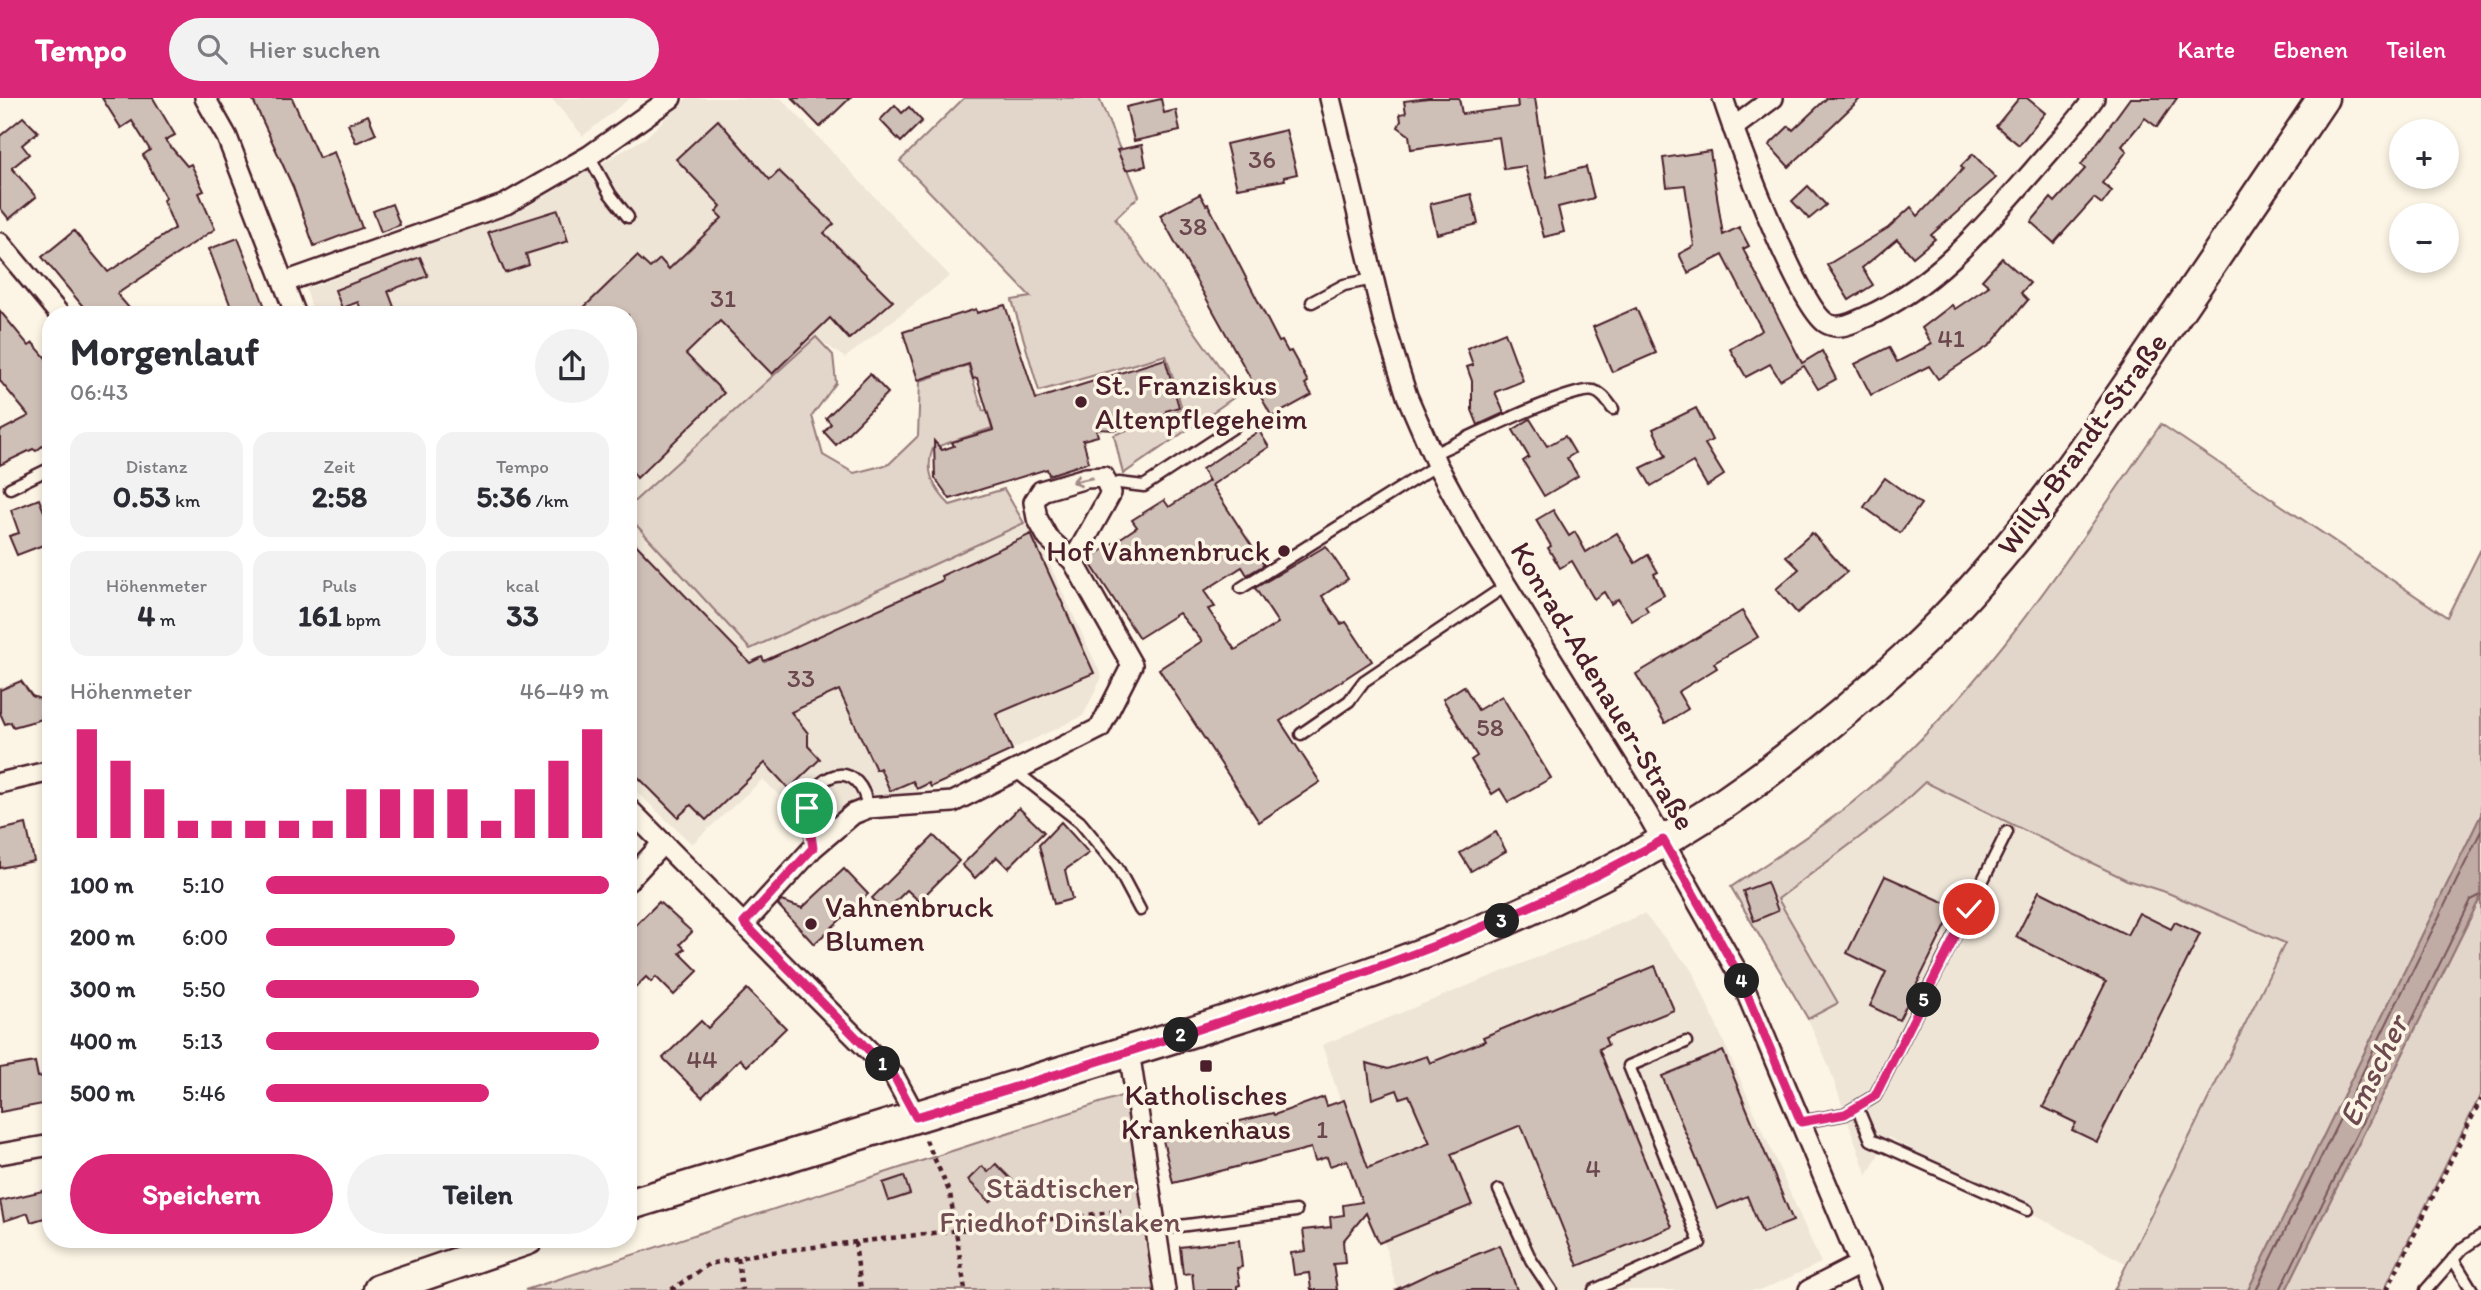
<!DOCTYPE html>
<html lang="de">
<head>
<meta charset="utf-8">
<style>
  body { margin:0; font-family:Itim,sans-serif; background:#f2f2f3; color:#2b2b33; height:100vh; display:flex; flex-direction:column; font-size:26px; white-space:nowrap }
  * { box-sizing:border-box; margin:0 }
  p { font-size:23px; color:#7c7c81 }
  .icon { flex:none; width:38px; height:38px; fill:none; stroke:currentColor; stroke-width:2; stroke-linecap:round; stroke-linejoin:round }
  .map { position:relative; flex:1; overflow:hidden }
  .details { position:absolute; left:42px; top:208px; width:595px; height:942px; display:flex; flex-direction:column; background:#fff; border-radius:28px; box-shadow:0 4px 10px #0003 }
  .details>* { flex:none }
  .fabs { position:absolute; left:2389px; top:21px; display:grid; gap:14px }
  .fabs a { display:grid; place-items:center; width:70px; height:70px; border-radius:50%; background:#fff; box-shadow:0 4px 10px #0003; font-size:35px }
  .pin { position:absolute; display:grid; place-items:center; width:60px; height:60px; color:#fff; margin:-30px; border:4px solid #fff; border-radius:50%; box-shadow:0 2px 7px #0007 }
  .km { position:absolute; width:35px; height:35px; margin:-18px; border-radius:50%; background:#222; color:#fff; font-size:19px; line-height:35px; text-align:center }
  .round { display:grid; place-items:center; flex:none; width:74px; height:74px; border-radius:37px; background:#f2f2f3 }
  .head { display:flex; align-items:center; justify-content:space-between; height:119px; padding:0 28px }
  h1 { font-size:38px; font-weight:700; line-height:52px }
  .stats { display:grid; grid-template-columns:repeat(3,1fr); gap:10px; height:119px; padding:7px 28px }
  .stats div { display:grid; align-content:center; border-radius:18px; background:#f2f2f3; text-align:center }
  .stats b { font-size:30px; font-weight:700 }
  .stats small { font-size:19px; font-weight:400 }
  .stats p { font-size:19px }
  .chart { height:196px; padding:14px 28px }
  .chart p { display:flex; justify-content:space-between }
  .chart svg { width:100%; height:126px; margin-top:7px; stroke:#db2777; stroke-width:6 }
  .primary-button { display:flex; gap:14px; margin-top:auto; padding:14px 28px }
  .primary-button a { flex:1; height:80px; border-radius:42px; background:#db2777; color:#fff; font-size:28px; font-weight:700; line-height:80px; text-align:center }
  .primary-button a+a { background:#f2f2f3; color:#2b2b33 }
  ul { padding:0 28px; list-style:none; font-size:23px }
  li { display:grid; grid-template-columns:112px 84px 1fr; align-items:center; height:52px }
  li i { height:18px; border-radius:9px; background:#db2777 }
  header { display:flex; align-items:center; gap:42px; box-sizing:border-box; height:98px; padding:0 35px; background:#db2777; color:#fff }
  header strong { font-size:33px }
  nav { display:flex; gap:38px; margin-inline-start:auto; font-size:24px }
  .search { width:490px; height:63px; background:#f2f2f3; display:flex; align-items:center; gap:18px; box-sizing:border-box; padding:0 24px; border-radius:38px; color:#7c7c81; font-size:26px }
  .map>svg:first-child { display:block }
  .built { fill:#eee5d7 }
  .green { fill:#e2d5ca; stroke:#967a7a; stroke-width:2 }
  .water { fill:#c0aca5; stroke:#917474; stroke-width:2 }
  .lines { fill:none; stroke-linecap:round; stroke-linejoin:round }
  .shore { stroke:#79575c; stroke-width:2 }
  .building { fill:#cfc0b7; stroke:#4a1f2b; stroke-width:2 }
  .lane-casing { stroke:#4a1f2b; stroke-width:15 }
  .street-casing { stroke:#4a1f2b; stroke-width:24 }
  .primary-casing { stroke:#4a1f2b; stroke-width:35 }
  .path { stroke:#4a1f2b; stroke-width:4.5; stroke-dasharray:5 5; stroke-linecap:butt }
  .lane { stroke:#fcf5e5; stroke-width:10 }
  .street { stroke:#fcf5e5; stroke-width:19 }
  .primary { stroke:#fcf5e5; stroke-width:30 }
  .oneway { stroke:#a38a88 }
  .route-casing { stroke:#fff; stroke-width:14 }
  .route { stroke:#db2777; stroke-width:9 }
  .poi-dot { fill:#4a1f2b; stroke:#fcf5e5; stroke-width:2.5 }
  .labels { text-anchor:middle; stroke-width:7; stroke-linejoin:round; paint-order:stroke }
  .number-label { font-size:26px; fill:#6b474e }
  .poi-label { font-size:30px; fill:#4a1f2b; stroke:#fcf5e5; text-anchor:start }
  .street-label { font-size:30px; fill:#4a1f2b; stroke:#fcf5e5 }
  .park-label { font-size:30px; fill:#704c53; stroke:#fcf5e5 }
  .water-label { font-size:32px; font-style:italic; fill:#6d4950; stroke:#fcf5e5 }
</style>
</head>
<body>
<header>
<strong>Tempo</strong>
<div class="search"><svg class="icon" aria-label="search" viewBox="0 0 24 24"><circle cx="10" cy="10" r="6"/><path d="M15 15l6 6"/></svg>Hier suchen</div>
<nav><a>Karte</a><a>Ebenen</a><a>Teilen</a></nav>
</header>
<div class="map">
<svg width="2481" height="1192" viewBox="0 0 2481 1192">
  <rect width="100%" height="100%" fill="#fcf5e5"/>
  <filter id="ink" filterUnits="userSpaceOnUse"><feTurbulence type="fractalNoise" baseFrequency=".0143" numOctaves="2"/><feDisplacementMap in="SourceGraphic" scale="14" xChannelSelector="R" yChannelSelector="G"/><feConvolveMatrix kernelMatrix="1 2 1 2 8 2 1 2 1" color-interpolation-filters="sRGB"/></filter>
  <g filter="url(#ink)">
    <g class="built">
      <polygon points="551,0 630,0 583,38"/>
      <polygon points="687,0 781,0 950,178 845,260 816,239 628,409 628,217 314,217 306,191 525,110 645,40"/>
      <polygon points="628,418 751,550 1024,425 1033,430 1102,579 1083,618 933,689 802,721 763,681 692,746 628,686"/>
      <polygon points="1925,684 2127,782 2168,795 2286,846 2127,1166 1888,1039 1867,1078 1830,972 1808,921 1838,905 1777,801 1893,714"/>
      <polygon points="1644,816 1692,872 1821,1165 1762,1192 1397,1192 1374,1106 1322,947"/>
    </g>
    <g class="green">
      <polygon points="964,0 1099,0 1139,98 1115,121 1239,296 1123,376 1114,337 1182,311 1166,257 1039,293 1012,202 1031,199 900,63"/>
      <path d="M 816,239 L 833,257 L 836,285 L 812,318 L 823,357 L 854,375 L 889,366 L 918,338 L 920,283 L 968,267 L 983,313 L 993,311 L 998,328 L 933,350 C 924,373 934,391 950,407 L 1004,391 L 1024,425 L 750,551 L 628,418 L 628,409 Z"/>
      <path d="M 2161,326 L 2447,519 L 2481,451 L 2481,717 L 2248,1192 L 2114,1192 L 2285,845 L 2168,795 L 2127,782 L 1925,684 L 1893,714 L 1778,801 L 1838,905 L 1808,921 L 1731,789 C 1782,755 1835,722 1881,680 C 1993,577 2076,450 2161,326 Z"/>
      <polygon points="2481,798 2481,996 2384,1192 2286,1192"/>
      <polygon points="1130,995 1157,1192 525,1192"/>
    </g>
    <polygon class="water" points="2481,717 2481,798 2286,1192 2248,1192"/>
    <g class="lines">
      <g class="shore">
        <polyline points="2256,1192 2481,733"/>
        <polyline points="2280,1192 2471,802 2481,797"/>
      </g>
    </g>
    <g class="building">
      <polygon points="102,0 153,0 175,37 165,42 187,68 191,66 204,93 199,95 215,131 117,196 135,217 90,217 42,159 74,133 108,174 175,130 163,102 166,100 143,57 150,52 132,23 121,30"/>
      <polygon points="252,0 292,0 319,60 334,54 362,130 314,148 293,89"/>
      <polygon points="792,0 850,0 820,29"/>
      <polygon points="1428,0 1459,0 1462,16 1518,9 1517,0 1535,0 1547,79 1586,69 1594,100 1558,109 1564,134 1544,139 1525,68 1504,71 1499,39 1411,51 1409,37 1398,29 1401,23 1400,16 1406,15 1404,3"/>
      <polygon points="1827,0 1861,0 1789,69 1769,47 1789,28 1793,32"/>
      <polygon points="2019,0 2027,0 2045,15 2019,47 1996,28"/>
      <polygon points="2130,0 2177,0 2157,29 2145,20 2122,48 2127,53 2102,85 2112,93 2102,106 2094,100 2054,145 2031,124 2051,100 2055,104 2085,71 2081,67"/>
      <polygon points="1161,1 1164,15 1176,12 1180,33 1134,43 1126,9"/>
      <polygon points="895,7 902,15 909,9 922,23 901,44 880,22"/>
      <polygon points="368,17 376,36 356,45 348,26"/>
      <polygon points="23,19 38,34 22,47 29,56 12,70 36,99 9,121 0,110 0,38"/>
      <polygon points="718,22 770,82 779,73 834,126 824,135 893,203 849,241 830,220 772,276 720,223 686,256 724,295 637,380 628,367 628,217 576,217 637,158 650,170 660,161 669,171 722,120 716,114 721,108 676,61"/>
      <polygon points="1286,32 1297,76 1284,79 1285,82 1237,90 1226,46"/>
      <polygon points="1142,47 1146,68 1126,72 1117,52"/>
      <polygon points="1710,53 1723,137 1739,129 1749,148 1743,151 1802,265 1822,253 1836,281 1818,291 1804,268 1780,282 1770,266 1746,279 1730,251 1762,232 1723,157 1688,175 1679,156 1694,148 1685,87 1667,89 1663,60"/>
      <polygon points="1973,56 1996,80 1931,137 1935,141 1913,159 1897,141 1862,170 1873,187 1849,202 1827,167 1888,130 1911,109 1918,118 1963,71 1961,68"/>
      <polygon points="1808,88 1826,107 1809,121 1792,103"/>
      <polygon points="1200,96 1206,107 1208,106 1279,244 1282,243 1288,254 1291,253 1308,284 1305,286 1312,297 1272,319 1160,117"/>
      <polygon points="1471,96 1478,126 1437,136 1430,106"/>
      <polygon points="392,106 400,127 381,134 373,113"/>
      <polygon points="558,112 568,143 526,156 529,167 505,175 488,134"/>
      <polygon points="238,140 260,196 268,217 234,217 209,151"/>
      <polygon points="420,159 428,178 388,193 397,217 363,217 358,204 342,210 335,192"/>
      <polygon points="2002,160 2030,185 2021,195 2028,202 1990,247 1938,281 1929,268 1871,297 1855,266 1889,249 1897,264 1932,246 1922,230 1952,207 1955,211 1989,188 1982,182"/>
      <polygon points="1005,207 1036,301 1165,261 1179,309 1166,313 1167,316 1117,332 1096,331 1098,338 1083,342 1089,364 1049,377 1047,371 950,401 935,380 934,343 942,352 954,348 952,344 993,332 977,280 973,281 969,266 918,282 903,234 976,211 977,215"/>
      <polygon points="1636,210 1656,255 1612,274 1593,229"/>
      <polygon points="0,213 29,248 33,245 51,266 51,341 36,353 33,351 0,367 0,333 29,318 0,283"/>
      <polygon points="1505,234 1523,283 1495,294 1504,315 1478,327 1472,312 1472,283 1467,269 1473,267 1467,250"/>
      <polygon points="870,276 888,295 836,347 824,334 831,326 826,320"/>
      <polygon points="1696,310 1712,342 1705,346 1724,377 1707,388 1693,364 1651,388 1641,370 1666,358 1653,331"/>
      <polygon points="1530,321 1547,348 1565,338 1575,355 1567,360 1578,378 1544,398 1523,363 1529,359 1513,332"/>
      <polygon points="1259,333 1269,349 1212,387 1264,467 1247,477 1242,469 1204,493 1215,509 1208,511 1235,552 1278,525 1255,490 1326,448 1348,481 1322,498 1341,526 1346,524 1372,563 1280,623 1320,684 1259,724 1159,571 1202,543 1179,515 1139,540 1088,462 1137,429 1132,422 1164,402 1169,409 1209,383 1202,371"/>
      <polygon points="1885,380 1921,406 1900,435 1864,409"/>
      <polygon points="39,401 51,431 51,444 17,457 9,438 19,435 11,412"/>
      <polygon points="1553,412 1569,438 1575,434 1586,454 1617,435 1635,465 1648,457 1658,474 1654,476 1664,497 1645,508 1648,513 1632,523 1618,501 1611,506 1604,494 1594,501 1572,463 1560,470 1548,450 1551,448 1536,422"/>
      <polygon points="1812,435 1847,474 1797,515 1776,491 1799,471 1786,458"/>
      <polygon points="1031,436 1094,575 996,616 1012,652 931,689 929,685 917,691 913,683 890,693 880,670 876,672 839,592 791,614 808,635 808,648 820,661 789,691 765,665 706,722 691,707 678,719 628,669 628,438 750,565 762,559 764,563 943,482 941,478"/>
      <polygon points="1742,513 1758,539 1714,565 1717,570 1678,594 1688,611 1665,625 1636,576"/>
      <polygon points="21,583 32,598 40,601 46,620 13,629 11,624 5,626 0,615 0,592"/>
      <polygon points="1464,588 1478,612 1502,598 1551,680 1508,704 1500,691 1492,696 1471,662 1477,658 1443,601"/>
      <polygon points="1019,710 1044,734 1008,770 997,759 975,780 962,767"/>
      <polygon points="1061,724 1089,755 1065,772 1072,801 1054,806 1039,747"/>
      <polygon points="26,726 34,763 0,770 0,732"/>
      <polygon points="1496,734 1506,753 1471,773 1460,755"/>
      <polygon points="934,738 959,763 919,803 907,792 885,814 872,800"/>
      <polygon points="844,771 868,796 814,846 778,807 781,803 802,810"/>
      <polygon points="1885,778 1955,809 1899,922 1870,908 1886,874 1847,855"/>
      <polygon points="1767,784 1778,813 1754,823 1743,793"/>
      <polygon points="2039,793 2127,837 2139,815 2171,831 2175,824 2200,836 2097,1044 2072,1032 2076,1025 2043,1009 2106,884 2016,839"/>
      <polygon points="659,804 692,834 680,846 685,851 680,855 698,873 674,897 656,879 651,884 646,879 628,897 628,835"/>
      <polygon points="1655,868 1674,912 1605,940 1608,947 1599,951 1672,1129 1578,1168 1521,1027 1451,1056 1472,1107 1379,1145 1366,1115 1343,1143 1345,1165 1333,1166 1337,1192 1311,1192 1309,1175 1294,1177 1291,1155 1306,1153 1303,1132 1331,1129 1330,1119 1344,1117 1343,1107 1362,1104 1347,1062 1330,1068 1327,1059 1315,1063 1311,1050 1173,1085 1163,1042 1273,1015 1274,1017 1324,999 1327,1008 1344,1002 1368,1070 1430,1045 1409,997 1400,1000 1397,992 1372,1001 1367,965 1388,971 1427,958 1430,965 1485,943 1483,939"/>
      <polygon points="747,891 786,930 747,968 740,961 702,999 663,960 701,923 708,930"/>
      <polygon points="1723,953 1793,1123 1762,1135 1747,1098 1717,1111 1662,978"/>
      <polygon points="35,964 38,979 51,977 51,1001 43,1003 43,1006 0,1014 0,970"/>
      <polygon points="996,1066 1012,1082 990,1104 968,1082 982,1068 988,1074"/>
      <polygon points="904,1078 910,1096 889,1103 883,1085"/>
      <polygon points="51,1091 51,1118 31,1124 28,1115 4,1123 0,1103"/>
      <polygon points="1239,1142 1242,1169 1237,1170 1240,1187 1237,1188 1237,1192 1194,1192 1192,1175 1183,1176 1180,1149"/>
      <polygon points="1500,1147 1517,1192 1395,1192 1435,1173"/>
    </g>
    <g class="lines">
      <g class="lane-casing">
        <g id="lane">
          <polyline points="589,58 610,96 628,119"/>
          <polyline points="1312,204 1344,187 1373,181"/>
          <path d="M 1433,356 C 1458,345 1573,287 1594,293 C 1603,296 1607,303 1613,311"/>
          <polyline points="1109,389 1119,385 1144,388 1234,329"/>
          <polyline points="10,390 51,370"/>
          <polyline points="1241,490 1437,367"/>
          <polyline points="1301,636 1349,603 1364,583 1507,487"/>
          <polyline points="1015,673 1080,724 1117,769 1140,812"/>
          <path d="M 813,750 C 813,738 805,717 808,706 C 820,671 860,662 868,710"/>
          <polyline points="1857,1009 1871,1042 2027,1112"/>
          <polyline points="1801,1024 1845,1016 1875,998 2007,734"/>
          <polyline points="1499,1092 1531,1162 1551,1192"/>
          <polyline points="1156,1131 1296,1113"/>
          <polyline points="2453,1161 2472,1192"/>
          <polyline points="1594,1192 1700,1145 1629,968 1686,944"/>
          <polyline points="2426,1192 2463,1150 2481,1138"/>
        </g>
      </g>
      <g class="street-casing">
        <g id="street">
          <polyline points="205,0 227,39 296,217"/>
          <polyline points="1330,0 1384,225 1407,298 1437,367 1475,437 1647,715 1739,877 1871,1192"/>
          <path d="M 1723,0 C 1736,40 1798,207 1826,225 C 1839,233 1854,224 1866,219 C 1935,188 1984,129 2033,73 C 2053,49 2076,26 2094,0"/>
          <polyline points="1733,30 1773,0"/>
          <polyline points="0,145 60,217"/>
          <polyline points="285,184 506,106 589,58 671,0"/>
          <polyline points="0,685 51,673"/>
          <polyline points="628,710 894,978 916,1019"/>
          <polyline points="628,783 663,745"/>
          <polyline points="745,825 813,750 853,716 868,710 953,704 1100,630 1132,567 1073,463 1048,440 1037,420 1034,404 1041,393 1086,380 1104,379 1111,395 1073,463"/>
          <polyline points="1129,953 1165,1192"/>
          <polyline points="0,1056 51,1047"/>
          <polyline points="1809,1192 1860,1166"/>
        </g>
      </g>
      <g class="primary-casing">
        <g id="primary">
          <path d="M 628,1107 C 790,1058 952,1008 1113,958 C 1323,893 1542,828 1726,704 C 1790,660 1850,611 1907,558 C 2008,464 2086,350 2163,236 C 2216,158 2270,79 2323,0"/>
          <polyline points="379,1192 528,1141"/>
        </g>
      </g>
      <g class="path">
        <polyline points="926,1042 950,1095 965,1192"/>
        <polyline points="855,1144 861,1192"/>
        <polyline points="738,1160 742,1192"/>
        <polyline points="671,1192 709,1166 763,1155 1121,1113"/>
        <polyline points="2387,1192 2481,1001"/>
      </g>
      <use href="#lane" class="lane"/>
      <use href="#street" class="street"/>
      <use href="#primary" class="primary"/>
    </g>
    <defs><path id="oneway-shaft" d="M-6 0H5M1.5-3L5.5 0L1.5 3" fill="none" stroke-width="1.6" stroke-linecap="round" stroke-linejoin="round" transform="scale(1.75)"/></defs>
    <use class="oneway" href="#oneway-shaft" transform="translate(1082 382) rotate(168)"/>
  </g>
  <g class="lines" filter="url(#ink)">
    <g class="route-casing">
      <path id="route" d="M 807,710 L 813,750 L 744,825 L 894,978 L 916,1019 C 1037,983 1159,945 1279,904 C 1411,859 1541,811 1663,742 L 1739,877 L 1801,1024 L 1845,1016 L 1875,998 L 1969,811"/>
    </g>
    <use href="#route" class="route"/>
  </g>
  <g class="poi-dot">
    <circle cx="1081" cy="304" r="7"/>
    <circle cx="1284" cy="453" r="7"/>
    <circle cx="811" cy="826" r="7"/>
    <rect x="1199" y="961" width="14" height="14" rx="3.5"/>
  </g>
  <g class="labels">
    <g class="number-label">
      <text x="1262" y="70">36</text>
      <text x="1193" y="137">38</text>
      <text x="723" y="209">31</text>
      <text x="1951" y="249">41</text>
      <text x="801" y="589">33</text>
      <text x="1490" y="638">58</text>
      <text x="702" y="970">44</text>
      <text x="1322" y="1040">1</text>
      <text x="1593" y="1079">4</text>
    </g>
    <g class="poi-label">
      <text x="1095" y="297">St. Franziskus<tspan x="1095" dy="34">Altenpflegeheim</tspan></text>
      <text x="1270" y="463" text-anchor="end">Hof Vahnenbruck</text>
      <text x="825" y="819">Vahnenbruck<tspan x="825" dy="34">Blumen</tspan></text>
      <text x="1206" y="1007" text-anchor="middle">Katholisches<tspan x="1206" dy="34">Krankenhaus</tspan></text>
    </g>
    <g class="street-label">
      <text transform="translate(2082 346) rotate(-54)" y="10">Willy-Brandt-Straße</text>
      <text transform="translate(1603 588) rotate(59)" y="10">Konrad-Adenauer-Straße</text>
    </g>
    <g class="park-label">
      <text x="1060" y="1100">Städtischer<tspan x="1060" dy="34">Friedhof Dinslaken</tspan></text>
    </g>
    <g class="water-label">
      <text transform="translate(2373 973) rotate(-64)" y="11">Emscher</text>
    </g>
  </g>
</svg>
<div class="fabs">
<a>+</a>
<a>−</a>
</div>
<div class="pin" style="left:807px;top:710px;background:#1e9e55"><svg class="icon" aria-label="arrive" viewBox="0 0 24 24"><path d="M6 21V4h12l-3 4 3 4H6"/></svg></div>
<div class="pin" style="left:1969px;top:811px;background:#d93025"><svg class="icon" aria-label="check" viewBox="0 0 24 24"><path d="M5 12l5 5 9-10"/></svg></div>
<b class="km" style="left:883px;top:966px">1</b>
<b class="km" style="left:1181px;top:937px">2</b>
<b class="km" style="left:1502px;top:823px">3</b>
<b class="km" style="left:1742px;top:883px">4</b>
<b class="km" style="left:1924px;top:902px">5</b>
<section class="details">
<div class="head"><div><h1>Morgenlauf</h1><p>06:43</p></div><a class="round"><svg class="icon" aria-label="share" viewBox="0 0 24 24"><path d="M12 15V3M7 8l5-5 5 5M5 13v7h14v-7"/></svg></a></div>
<div class="stats">
<div><p>Distanz</p><b>0.53<small> km</small></b></div>
<div><p>Zeit</p><b>2:58</b></div>
<div><p>Tempo</p><b>5:36<small> /km</small></b></div>
</div>
<div class="stats">
<div><p>Höhenmeter</p><b>4<small> m</small></b></div>
<div><p>Puls</p><b>161<small> bpm</small></b></div>
<div><p>kcal</p><b>33</b></div>
</div>
<div class="chart"><p><span>Höhenmeter</span>46–49 m</p>
<svg viewBox="0 0 160 44" preserveAspectRatio="none"><path d="M5 44V6M15 44V17M25 44V27M35 44V38M45 44V38M55 44V38M65 44V38M75 44V38M85 44V27M95 44V27M105 44V27M115 44V27M125 44V38M135 44V27M145 44V17M155 44V6"/></svg>
</div>
<ul>
<li><b>100 m</b>5:10<i style="width:100%"></i></li>
<li><b>200 m</b>6:00<i style="width:55%"></i></li>
<li><b>300 m</b>5:50<i style="width:62%"></i></li>
<li><b>400 m</b>5:13<i style="width:97%"></i></li>
<li><b>500 m</b>5:46<i style="width:65%"></i></li>
</ul>
<div class="primary-button"><a>Speichern</a><a>Teilen</a></div>
</section>
</div>
</body>
</html>
